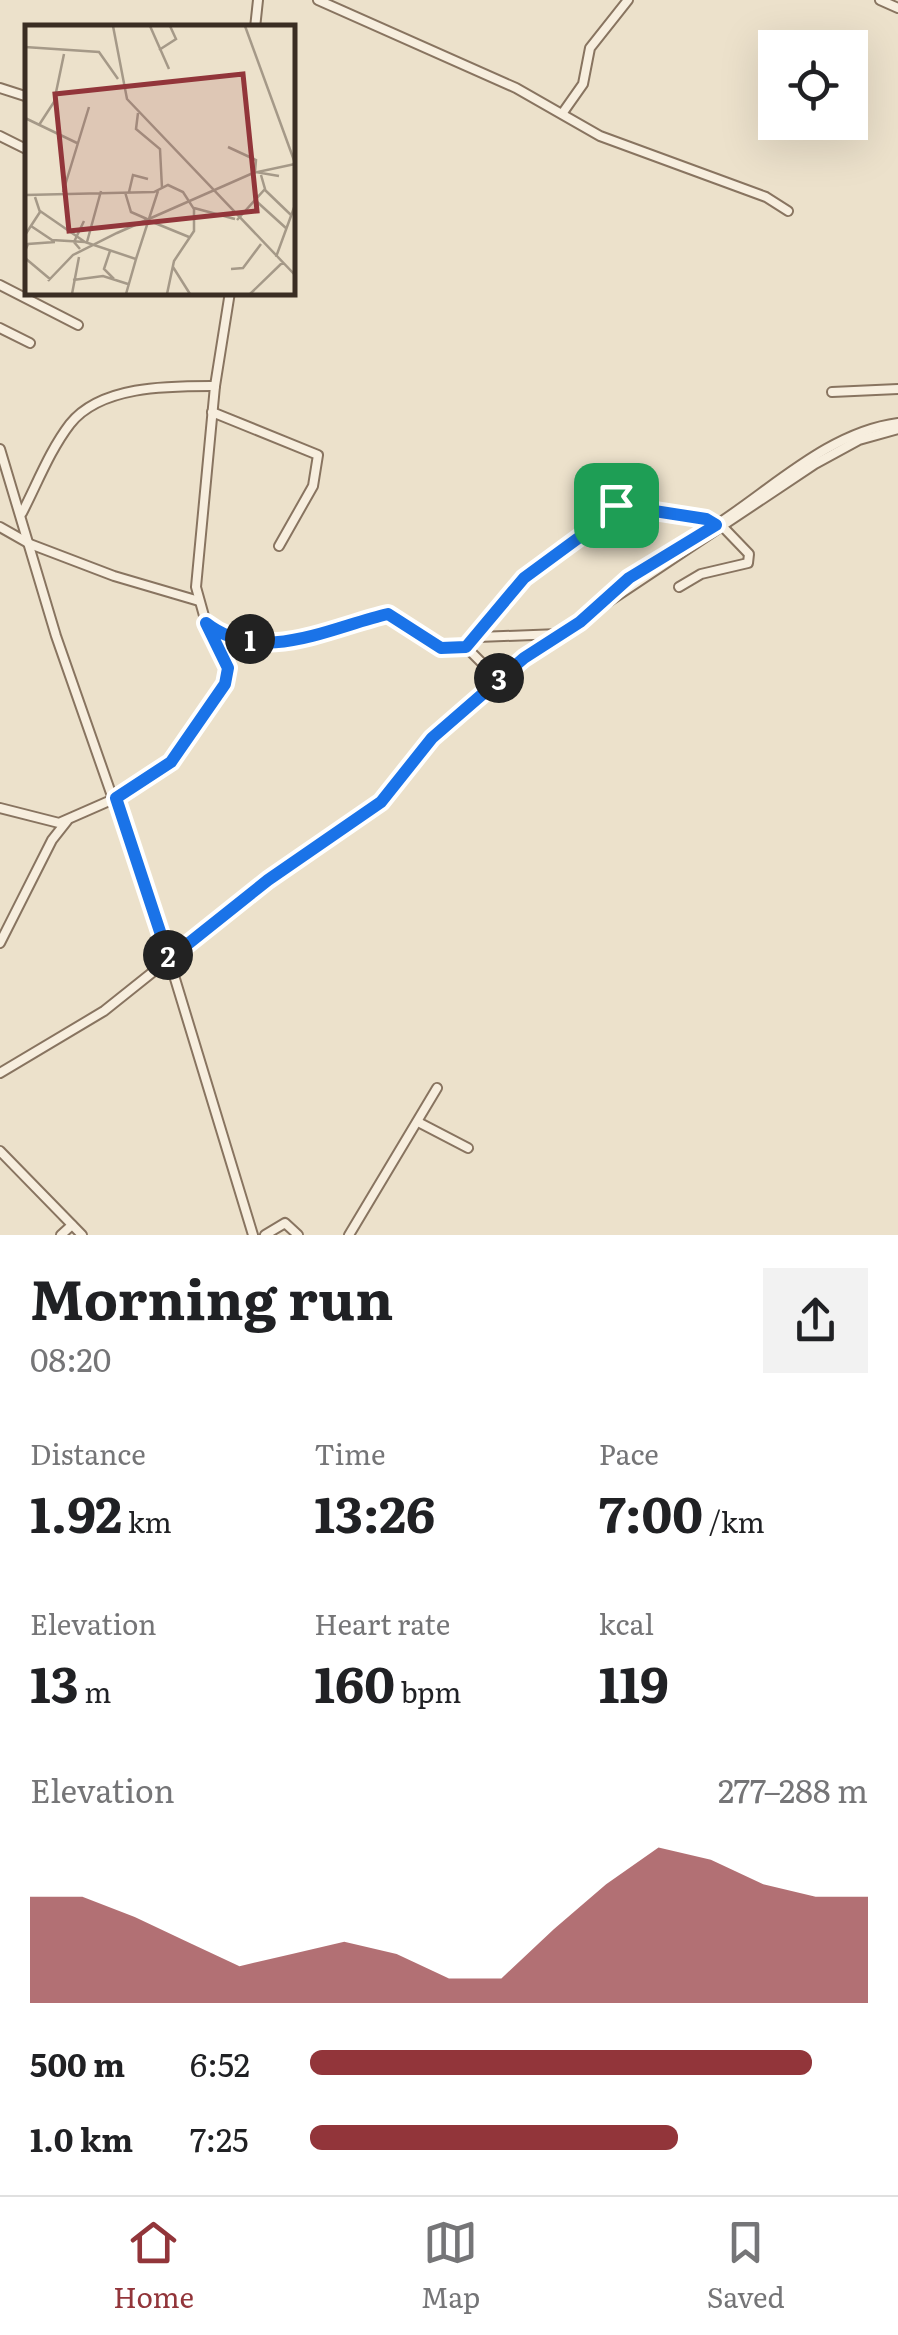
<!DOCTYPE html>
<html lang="en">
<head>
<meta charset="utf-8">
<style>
  body { margin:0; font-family:Literata,serif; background:#f2f2f2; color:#202124; height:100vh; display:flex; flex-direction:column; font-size:38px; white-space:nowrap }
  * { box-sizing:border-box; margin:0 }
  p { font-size:32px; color:#757577 }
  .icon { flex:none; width:55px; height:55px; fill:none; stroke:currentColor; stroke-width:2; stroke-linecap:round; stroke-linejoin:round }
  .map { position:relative; height:1235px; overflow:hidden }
  .side { display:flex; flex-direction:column; background:#fff; flex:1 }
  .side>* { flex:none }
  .buttons { position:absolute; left:758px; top:30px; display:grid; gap:20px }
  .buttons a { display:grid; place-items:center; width:110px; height:110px; border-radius:0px; background:#fff; box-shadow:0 10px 40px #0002; font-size:50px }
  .pin { position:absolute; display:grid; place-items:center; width:85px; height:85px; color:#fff; margin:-42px; border-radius:20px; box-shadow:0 5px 15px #0006 }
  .km { position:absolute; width:50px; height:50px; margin:-25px; border-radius:50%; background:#222; color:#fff; font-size:28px; line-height:50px; text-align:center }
  .round { display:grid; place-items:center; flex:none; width:105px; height:105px; border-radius:0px; background:#f2f2f2 }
  .head { display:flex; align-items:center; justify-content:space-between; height:170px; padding:0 30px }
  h1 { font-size:55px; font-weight:700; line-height:75px }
  .figures { display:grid; grid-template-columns:repeat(3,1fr); gap:15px; height:170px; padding:10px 30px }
  .figures div { display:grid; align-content:center }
  .figures b { font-size:50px; font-weight:700 }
  .figures small { font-size:28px; font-weight:400 }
  .figures p { font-size:28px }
  .chart { height:280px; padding:20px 30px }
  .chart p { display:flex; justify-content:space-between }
  .chart svg { width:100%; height:180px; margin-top:10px; fill:#92353a; opacity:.7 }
  ul { padding:0 30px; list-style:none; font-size:32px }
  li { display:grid; grid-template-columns:160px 120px 1fr; align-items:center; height:75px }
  li i { height:25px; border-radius:12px; background:#92353a }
  .tab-bar { display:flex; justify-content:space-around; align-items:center; height:140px; border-top:2px solid #e0e0e0; background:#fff; font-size:28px; color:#757577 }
  .tab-bar a { display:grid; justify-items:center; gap:5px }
  .tab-bar .selected { color:#92353a }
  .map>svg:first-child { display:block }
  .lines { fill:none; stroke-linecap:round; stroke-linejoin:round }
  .minor-casing { stroke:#887460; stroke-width:12 }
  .minor { stroke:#f7eede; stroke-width:8 }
  .route-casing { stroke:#fff; stroke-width:20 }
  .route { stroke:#1a73e8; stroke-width:12 }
  .inset-road { fill:none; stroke:#a59988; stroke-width:2.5 }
  .view { fill:#92353a; fill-opacity:0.15; stroke:#92353a; stroke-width:5 }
  .inset-edge { fill:none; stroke:#3a2d23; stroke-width:5 }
</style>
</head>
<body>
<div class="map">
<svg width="898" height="1235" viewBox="0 0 898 1235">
  <rect width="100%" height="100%" fill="#ece1cb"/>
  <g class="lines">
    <g class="minor-casing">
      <g id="minor">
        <polyline points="318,0 516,88 600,136 766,197 788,211"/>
        <polyline points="880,0 898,8"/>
        <polyline points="255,28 258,0"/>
        <polyline points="0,88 28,97"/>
        <polyline points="564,111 583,84 590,48 628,0"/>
        <polyline points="0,136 28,150"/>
        <polyline points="0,285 78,325"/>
        <polyline points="0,328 30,343"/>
        <polyline points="832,392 898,389"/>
        <polyline points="212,412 318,455 313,486 279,546"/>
        <polyline points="0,449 56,636 169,959 253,1235"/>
        <path d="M 22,513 C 37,484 50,450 70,424 C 101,385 170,386 215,386"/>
        <polyline points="0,527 30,544 114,576 199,601"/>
        <polyline points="679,587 701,574 748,563 749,554 724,528"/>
        <path d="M 594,609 C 631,574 674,553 716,525 C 772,489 829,432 898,423"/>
        <path d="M 211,627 C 266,665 333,626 388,613 L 441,648 L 466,647 L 524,578 L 593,528 L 614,506 L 706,519 L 716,525"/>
        <polyline points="478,637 559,634"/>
        <polyline points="466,647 486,667 503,675"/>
        <polyline points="0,808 59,823 116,798 171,762 225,684 228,668 206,623 196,587 215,386 230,292"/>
        <polyline points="0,943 52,840 67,821"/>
        <polyline points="0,1073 104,1011 268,880 363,817 396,788 432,738 524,658 815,464 859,440 898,429"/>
        <polyline points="418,1122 468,1148"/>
        <polyline points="0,1151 82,1235"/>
        <polyline points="61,1235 72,1225"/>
        <polyline points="265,1235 285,1223 298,1235"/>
        <polyline points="349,1235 437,1088"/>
      </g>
    </g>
    <use href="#minor" class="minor"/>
  </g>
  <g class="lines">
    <g class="route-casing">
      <path id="route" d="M 616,505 L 706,519 L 716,525 L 629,578 L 580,622 L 524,658 L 432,738 L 381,802 L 268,880 L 169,959 L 116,798 L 171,762 L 225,684 L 228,668 L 206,623 C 261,666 331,627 388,614 L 441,648 L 466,647 L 524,578 L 592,528 Z"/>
    </g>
    <use href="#route" class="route"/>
  </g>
  <g transform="translate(25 25)">
    <rect width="270" height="270" fill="#ece1cb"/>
    <path class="inset-road" d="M 88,1 L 102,74 L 270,250M 125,1 L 144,44M 220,1 L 270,138M 0,22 L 74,27 L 93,54M 134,25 L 151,14 L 145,1M 113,88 L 111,104 L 135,124 L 137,163M 0,93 L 52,118M 14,100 L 29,77 L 39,29M 203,122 L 231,135 L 230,147 L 254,151M 240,165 L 266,190M 38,167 L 64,82M 100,167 L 106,187 L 122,194M 104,167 L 108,150 L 123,154M 0,170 L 129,167 L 143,160 L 158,167 L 169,184 L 169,206 L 149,236 L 142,269M 230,175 L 262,204M 169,183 L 210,194M 15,186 L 60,217M 212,195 L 240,164 L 236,150M 125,196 L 164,212M 6,201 L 27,215 L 60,217 L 111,234 L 101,269M 0,210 L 15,187 L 10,172M 62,217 L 76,166M 55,224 L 49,217 L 59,196M 0,226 L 3,219 L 30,217M 85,226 L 79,244 L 89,254M 251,232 L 270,180M 0,233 L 25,254M 111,234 L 133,166M 148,242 L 165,269M 206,244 L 218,243 L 236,219M 48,255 L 78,251 L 103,259M 23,256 L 48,230 L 92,208 L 228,148 L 270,139M 47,269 L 54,232M 225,269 L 258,237"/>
    <path class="view" d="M 218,49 L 232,186 L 44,206 L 30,69 Z"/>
    <rect width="270" height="270" class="inset-edge"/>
  </g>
</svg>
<div class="buttons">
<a><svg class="icon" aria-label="locate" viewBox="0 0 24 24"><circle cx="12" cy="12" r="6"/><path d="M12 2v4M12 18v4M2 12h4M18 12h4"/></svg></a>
</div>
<div class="pin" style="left:616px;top:505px;background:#1e9e55"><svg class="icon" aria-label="arrive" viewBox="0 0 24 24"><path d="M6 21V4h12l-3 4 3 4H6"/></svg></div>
<b class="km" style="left:250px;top:639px">1</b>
<b class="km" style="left:168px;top:955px">2</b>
<b class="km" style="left:499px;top:678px">3</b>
</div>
<section class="side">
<div class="head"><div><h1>Morning run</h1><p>08:20</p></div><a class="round"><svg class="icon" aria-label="share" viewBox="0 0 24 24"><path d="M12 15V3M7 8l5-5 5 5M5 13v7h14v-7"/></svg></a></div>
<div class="figures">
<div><p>Distance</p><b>1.92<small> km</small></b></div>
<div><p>Time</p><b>13:26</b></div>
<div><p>Pace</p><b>7:00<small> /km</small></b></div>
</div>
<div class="figures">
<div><p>Elevation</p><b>13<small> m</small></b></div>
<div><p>Heart rate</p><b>160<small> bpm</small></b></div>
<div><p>kcal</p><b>119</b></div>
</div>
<div class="chart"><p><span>Elevation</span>277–288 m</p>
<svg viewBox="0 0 160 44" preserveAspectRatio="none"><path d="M0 44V18L10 18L20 23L30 29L40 35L50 32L60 29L70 32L80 38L90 38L100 26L110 15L120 6L130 9L140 15L150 18L160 18V44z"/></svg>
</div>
<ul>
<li><b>500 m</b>6:52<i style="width:90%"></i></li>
<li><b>1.0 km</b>7:25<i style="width:66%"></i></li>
</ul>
</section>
<nav class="tab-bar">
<a class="selected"><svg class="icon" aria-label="home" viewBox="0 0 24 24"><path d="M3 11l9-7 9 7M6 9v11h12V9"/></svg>Home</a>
<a><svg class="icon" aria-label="map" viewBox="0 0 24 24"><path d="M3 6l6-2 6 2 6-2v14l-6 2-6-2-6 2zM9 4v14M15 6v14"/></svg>Map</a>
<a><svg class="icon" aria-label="saved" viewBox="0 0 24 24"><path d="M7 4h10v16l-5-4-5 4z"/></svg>Saved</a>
</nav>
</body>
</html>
